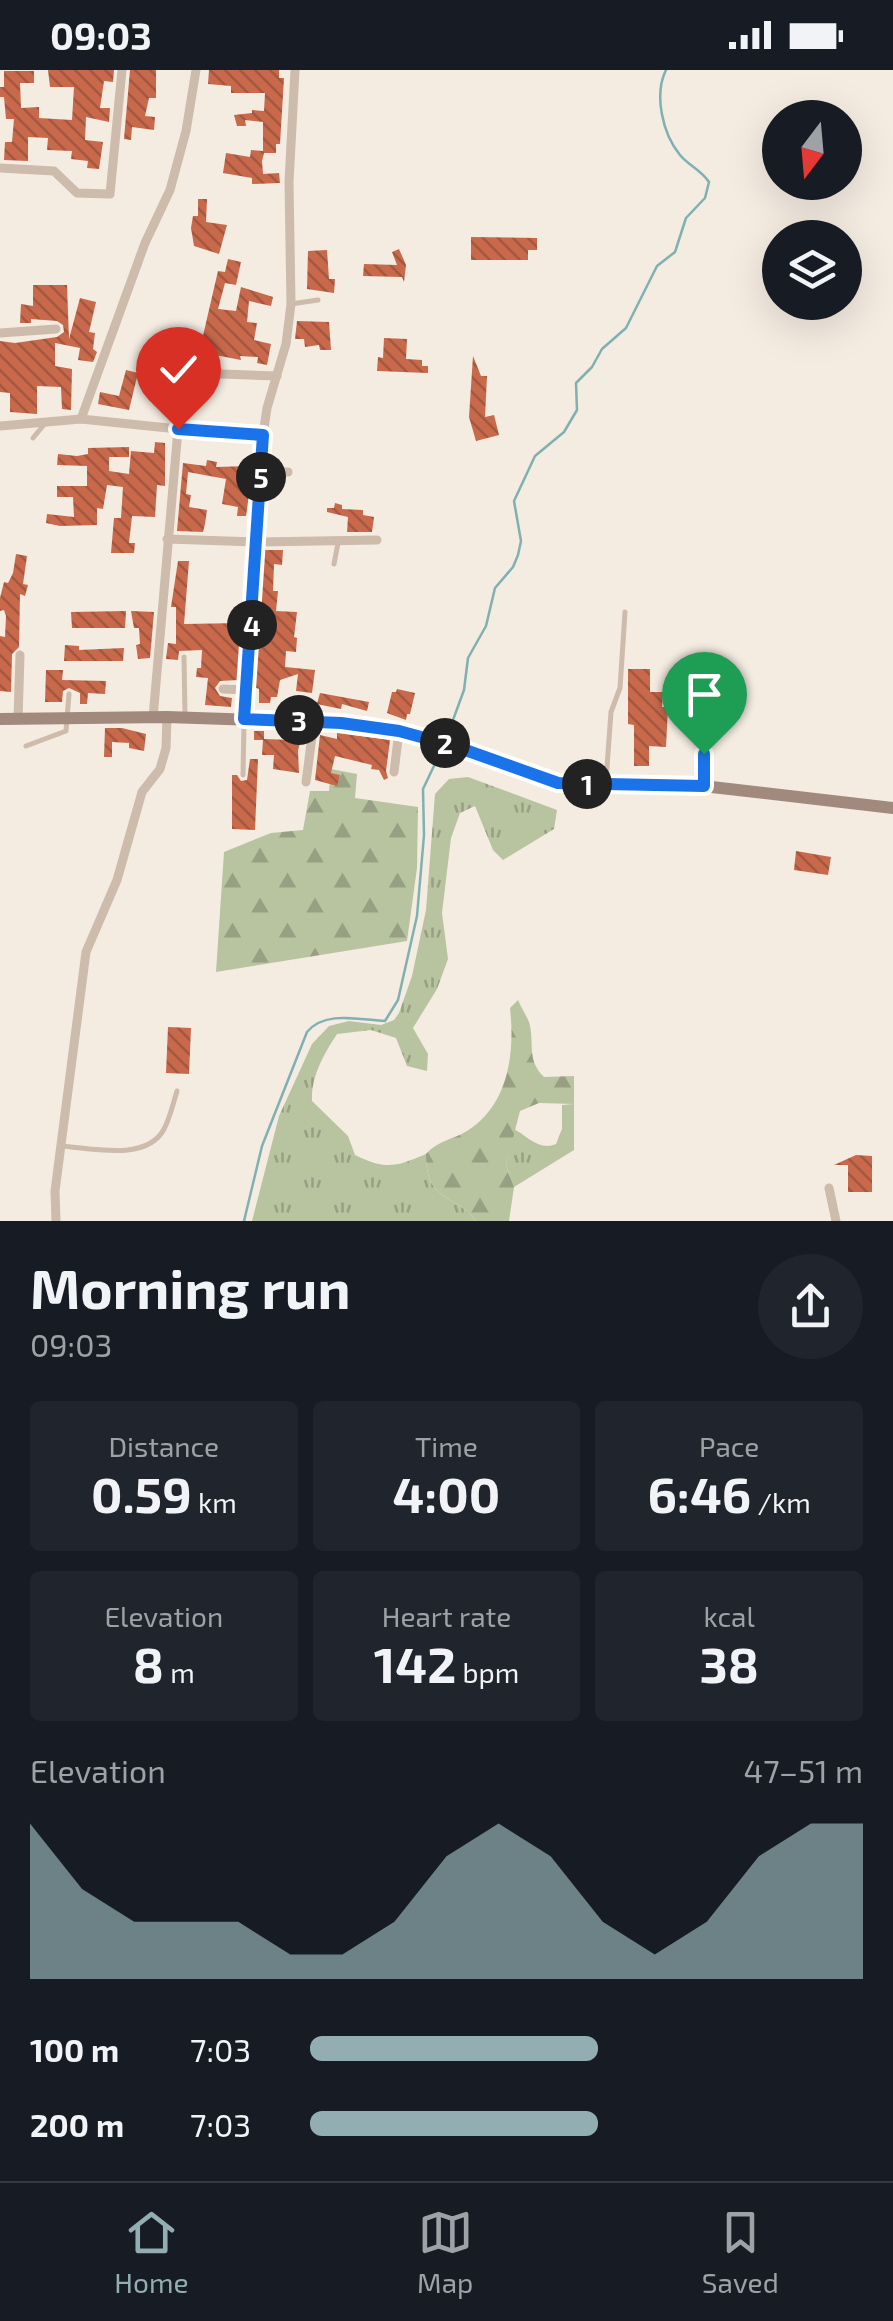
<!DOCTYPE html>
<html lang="en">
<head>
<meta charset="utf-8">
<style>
  body { margin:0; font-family:"Exo 2",sans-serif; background:#20242c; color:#f1f3f6; height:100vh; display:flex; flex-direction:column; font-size:38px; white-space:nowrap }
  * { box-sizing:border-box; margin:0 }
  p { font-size:32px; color:#9ea1a6 }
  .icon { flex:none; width:55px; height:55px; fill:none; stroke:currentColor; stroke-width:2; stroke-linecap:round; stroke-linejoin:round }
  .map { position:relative; height:1151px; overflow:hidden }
  .drawer { display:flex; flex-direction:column; background:#171b24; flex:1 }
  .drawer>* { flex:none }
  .needle { width:65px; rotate:196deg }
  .buttons { position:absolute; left:762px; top:30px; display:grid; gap:20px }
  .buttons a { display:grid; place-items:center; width:100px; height:100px; border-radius:50%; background:#171b24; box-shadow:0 10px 40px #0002; font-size:50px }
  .pin { position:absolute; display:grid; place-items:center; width:85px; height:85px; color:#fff; margin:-102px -42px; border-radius:50% 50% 50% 0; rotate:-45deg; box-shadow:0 0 10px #0007 }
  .pin .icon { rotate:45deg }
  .km { position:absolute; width:50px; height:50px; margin:-25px; border-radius:50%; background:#222; color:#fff; font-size:28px; line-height:50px; text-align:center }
  .round { display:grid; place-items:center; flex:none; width:105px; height:105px; border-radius:52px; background:#20242c }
  .overview { display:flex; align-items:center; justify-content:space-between; height:170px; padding:0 30px }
  h1 { font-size:55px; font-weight:700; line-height:75px }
  .figures { display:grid; grid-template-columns:repeat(3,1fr); gap:15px; height:170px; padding:10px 30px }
  .figures div { display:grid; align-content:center; border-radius:10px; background:#20242c; text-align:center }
  .figures b { font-size:50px; font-weight:700 }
  .figures small { font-size:28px; font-weight:400 }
  .figures p { font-size:28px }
  .chart { height:280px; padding:20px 30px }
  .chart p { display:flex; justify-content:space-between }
  .chart svg { width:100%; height:180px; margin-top:10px; fill:#92aeb2; opacity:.7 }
  ul { padding:0 30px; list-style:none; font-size:32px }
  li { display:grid; grid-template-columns:160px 120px 1fr; align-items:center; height:75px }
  li i { height:25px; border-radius:12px; background:#92aeb2 }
  .status { display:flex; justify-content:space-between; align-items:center; height:70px; padding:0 50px; background:#171b24; direction:ltr }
  .status svg { height:28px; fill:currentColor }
  .menu { display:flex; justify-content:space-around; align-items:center; height:140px; border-top:2px solid #363941; background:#171b24; font-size:28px; color:#9ea1a6 }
  .menu a { display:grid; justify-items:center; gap:5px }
  .menu .active { color:#92aeb2 }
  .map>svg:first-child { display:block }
  .grass { fill:url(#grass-tufts) }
  .forest { fill:url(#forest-firs) }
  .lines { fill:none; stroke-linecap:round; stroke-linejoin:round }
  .stream { stroke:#7fb0b2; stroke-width:2.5 }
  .building { fill:url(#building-back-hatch) }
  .service { stroke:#cdbbac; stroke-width:5 }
  .minor { stroke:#cdbbac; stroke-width:9 }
  .secondary { stroke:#a18a7d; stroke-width:12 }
  .route-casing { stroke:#fff; stroke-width:20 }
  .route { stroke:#1a73e8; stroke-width:12 }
</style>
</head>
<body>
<div class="status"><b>09:03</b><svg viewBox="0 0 49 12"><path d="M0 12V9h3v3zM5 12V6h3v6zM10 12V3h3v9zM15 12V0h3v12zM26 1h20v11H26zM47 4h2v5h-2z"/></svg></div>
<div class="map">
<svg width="893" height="1151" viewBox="0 0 893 1151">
  <defs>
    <pattern id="grass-tufts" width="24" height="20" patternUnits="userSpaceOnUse" patternTransform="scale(2.5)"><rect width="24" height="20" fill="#b8c4a0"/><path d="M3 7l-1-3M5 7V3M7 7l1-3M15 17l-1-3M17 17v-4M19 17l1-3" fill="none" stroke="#97a083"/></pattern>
    <pattern id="forest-firs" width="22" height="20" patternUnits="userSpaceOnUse" patternTransform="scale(2.5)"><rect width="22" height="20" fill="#b8c4a0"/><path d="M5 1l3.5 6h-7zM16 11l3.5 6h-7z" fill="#97a083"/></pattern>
    <pattern id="building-back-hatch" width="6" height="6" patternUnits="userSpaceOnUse" patternTransform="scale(2.5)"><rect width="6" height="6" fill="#c8694b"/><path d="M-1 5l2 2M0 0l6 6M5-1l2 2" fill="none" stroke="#a4573f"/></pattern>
  </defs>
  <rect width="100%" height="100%" fill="#f4ebe1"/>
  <g class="grass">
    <path d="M 468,707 L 557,740 L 554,759 L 503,790 L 493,780 L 475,736 L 460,743 L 451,768 L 442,843 L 448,889 L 437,919 L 413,958 L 428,984 L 427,1001 L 407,996 L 396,968 L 371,960 L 337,964 C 324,984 311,1006 312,1031 L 348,1066 L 355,1085 C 386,1100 395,1097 426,1084 C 426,1134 455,1122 476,1151 L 252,1151 L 279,1046 L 312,974 L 329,956 L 349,951 L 381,955 L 394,950 L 399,943 L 412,906 L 426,840 L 435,724 L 449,709 Z"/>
    <path d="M 574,1034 L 574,1080 L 514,1117 L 506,1095 L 514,1059 C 528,1067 540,1081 556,1074 L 562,1059 L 562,1035 Z"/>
  </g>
  <g class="forest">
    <polygon points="331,699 357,704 355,728 418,737 417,798 407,871 216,902 224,782 271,763 303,760 310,721 329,721"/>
    <path d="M 518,930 C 521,937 526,945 529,952 C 535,972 526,990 544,1007 L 574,1006 L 574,1034 L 539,1033 L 520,1041 L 506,1095 L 514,1117 L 509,1151 L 476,1151 C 455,1122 426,1134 426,1084 C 439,1070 452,1070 467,1061 C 509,1035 515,982 510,938 Z"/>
  </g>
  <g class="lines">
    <g class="stream">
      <path d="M 446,669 L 464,620 L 468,588 L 486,556 L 495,518 L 513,497 L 518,485 L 521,471 L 514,431 L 535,386 L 564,362 L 577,340 L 576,313 L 592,297 L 602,279 L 626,258 L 657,196 L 675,182 L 686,148 L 705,128 L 709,112 C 701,100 688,95 680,85 C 662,63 654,24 666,0"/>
      <path d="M 244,1151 L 262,1076 L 307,962 C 325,940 360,950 385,951 L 398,930 L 417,846 L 424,765 L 423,719 L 443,677"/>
    </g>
  </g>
  <g class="building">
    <polygon points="48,0 114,0 113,12 104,11 100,38 110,38 109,52 86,47 85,70 103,72 99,99 87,98 88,91 71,89 72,81 47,80 48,68 28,67 28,91 4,90 5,72 12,72 14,49 6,49 4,27 0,27 0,17 4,17 4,1 34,1 34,13 20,13 21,38 39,37 39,48 72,50 74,17 50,17"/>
    <polygon points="130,0 156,0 156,28 149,28 145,46 155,47 154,60 132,57 131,70 124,69"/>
    <polygon points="209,0 279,0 279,8 284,8 280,74 276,74 276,83 264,83 262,91 263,104 279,103 280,113 252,114 252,108 223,103 226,83 250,87 251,80 263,81 263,52 245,50 246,56 237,56 234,45 252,43 252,40 264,41 265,23 231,23 231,16 208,14"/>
    <polygon points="198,129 207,129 206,152 227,155 219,184 194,176 191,158 193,146 198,146"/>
    <polygon points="471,167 537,168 537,180 528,180 528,190 471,190"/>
    <polygon points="399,179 406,195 404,212 402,207 363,206 364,194 397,195 392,182"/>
    <polygon points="327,180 329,209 335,209 334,223 307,219 308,181"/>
    <polygon points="228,189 241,192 236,215 225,213 218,239 236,241 241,217 273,227 271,236 249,231 247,252 257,253 254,270 271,274 267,295 257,293 258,287 240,286 241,290 210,284 207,295 190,297 189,287 169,286 170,269 202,270 218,201 225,202"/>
    <polygon points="33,215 67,215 69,269 80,228 96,232 89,262 95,263 93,279 97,282 93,292 78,290 80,278 55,273 55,296 72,299 71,340 62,339 61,317 37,316 37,344 10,342 10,323 0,322 0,271 15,273 57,267 64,262 63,255 57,251 31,249 31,253 20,253 21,234 33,236"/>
    <polygon points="297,251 329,252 331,280 320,280 319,275 305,277 304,269 295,269"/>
    <polygon points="384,268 407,269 406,289 422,290 422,296 428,296 428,303 377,301 378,287 383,288"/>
    <polygon points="473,286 481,306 487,306 485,347 494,345 499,365 476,371 469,347"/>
    <polygon points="126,300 138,303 129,340 98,334 100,322 119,326"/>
    <polygon points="155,372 165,373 165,416 157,415 155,447 132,446 129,473 135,473 134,483 111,483 114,448 121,448 123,417 107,415 103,439 97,438 97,455 60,456 46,453 47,444 74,447 73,427 57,427 57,416 87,416 87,396 57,395 58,384 77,386 88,384 88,378 129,377 129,387 109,387 109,401 129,404 131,381 154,383"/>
    <polygon points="207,390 217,392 216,397 248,396 248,409 251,410 246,446 237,446 238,437 222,434 226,409 188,402 186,424 191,425 189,437 207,440 205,454 203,462 177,461 183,393 206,396"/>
    <polygon points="335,433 342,435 342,439 363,440 363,445 374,447 372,462 347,462 348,447 327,442 327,438 334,438"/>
    <polygon points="263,480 283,480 282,495 274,494 273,521 278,521 276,541 297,542 294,567 297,568 296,582 286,581 285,597 315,600 312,623 296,621 298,604 280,610 277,627 271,627 270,633 259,633 259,619 254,617"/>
    <polygon points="16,484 27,486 23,514 28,515 25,526 20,524 19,577 12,584 11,622 0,621 0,566 5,567 6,546 4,540 0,541 0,528 4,512 8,513 13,503"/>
    <polygon points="178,491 189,491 184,554 242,553 238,610 220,611 215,618 220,626 232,628 231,637 205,635 208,608 196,607 197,598 201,598 202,580 179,581 178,590 166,589 168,573 176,574 176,537 171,537"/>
    <polygon points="126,541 125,558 72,558 71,542"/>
    <polygon points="131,541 154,542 150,588 138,589 136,575 140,574 139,558 134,558"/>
    <polygon points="65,575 79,576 79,580 124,578 123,591 64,591"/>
    <polygon points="628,599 650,599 650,622 663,622 662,637 668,637 666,677 649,676 649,696 634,696 634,655 628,654"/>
    <polygon points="46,600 63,600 62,610 106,611 105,624 88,623 87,634 80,634 80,623 69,618 63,621 62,632 45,632"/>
    <polygon points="397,619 415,623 410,644 407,644 406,650 387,643 392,622 396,622"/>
    <polygon points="320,623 369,632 367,641 342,634 341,639 317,634"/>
    <polygon points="105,658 122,658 146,664 144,681 129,678 129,673 112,672 112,687 104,687"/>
    <polygon points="254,661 264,661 264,669 292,670 294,661 302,662 298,681 299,703 273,699 274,685 262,685 263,670 254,670"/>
    <polygon points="337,663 390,670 386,701 388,708 384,710 379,700 371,699 372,695 335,686 331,703 340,705 337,716 315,710 320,665 337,669"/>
    <polygon points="250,689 258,689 255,760 232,759 232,705 237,705 241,711 247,710"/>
    <polygon points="796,781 831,787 828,805 794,800"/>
    <polygon points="168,957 191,958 189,1004 166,1003"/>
    <polygon points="856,1085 872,1086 872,1122 848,1122 848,1095 834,1095"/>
  </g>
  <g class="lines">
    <g class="service">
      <polyline points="291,234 318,230"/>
      <polyline points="33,368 47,351"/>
      <polyline points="334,494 338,473"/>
      <polyline points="184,587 185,645"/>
      <polyline points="26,676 66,661 69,624"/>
      <polyline points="243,705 244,653"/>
      <polyline points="606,711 611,642 620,618 625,542"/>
      <polyline points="704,713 704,685"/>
      <path d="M 61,1076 C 91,1078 147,1092 164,1059 C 170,1048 173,1034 177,1021"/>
    </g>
    <g class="minor">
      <polyline points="0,98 54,101 77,123 110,124 122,0"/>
      <polyline points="0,263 56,259"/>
      <polyline points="196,303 277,306"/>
      <polyline points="81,349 145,173 170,120 186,61 196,0"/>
      <polyline points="0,356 81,349 178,359 153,648"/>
      <polyline points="178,359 263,365"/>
      <polyline points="262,402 288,402"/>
      <polyline points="167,469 258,472 377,470"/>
      <polyline points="223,619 247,620"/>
      <polyline points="244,649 263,365 267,338 286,274 291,234 289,112 295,0"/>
      <polyline points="18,650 20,585"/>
      <polyline points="394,702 399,661"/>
      <polyline points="306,712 314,651"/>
      <polyline points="829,1118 836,1151"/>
      <polyline points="56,1151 55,1121 86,882 117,810 142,722 160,699 166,678 167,647"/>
    </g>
    <polyline class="secondary" points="0,649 167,647 341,653 399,661 434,670 559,713 703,716 893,738"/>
  </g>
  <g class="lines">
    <g class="route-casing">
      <polyline id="route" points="178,359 263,365 244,649 341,653 399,661 454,676 558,713 704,716 704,684"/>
    </g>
    <use href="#route" class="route"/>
  </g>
</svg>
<div class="buttons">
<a><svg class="needle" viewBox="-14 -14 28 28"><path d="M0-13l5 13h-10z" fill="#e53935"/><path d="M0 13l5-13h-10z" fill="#9ea1a6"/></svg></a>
<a><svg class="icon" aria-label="layers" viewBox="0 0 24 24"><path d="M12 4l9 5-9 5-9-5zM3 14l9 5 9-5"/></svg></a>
</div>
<div class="pin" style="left:704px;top:684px;background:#1e9e55"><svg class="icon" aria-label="arrive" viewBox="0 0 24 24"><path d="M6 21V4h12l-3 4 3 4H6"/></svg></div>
<div class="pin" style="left:178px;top:359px;background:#d93025"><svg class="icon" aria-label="check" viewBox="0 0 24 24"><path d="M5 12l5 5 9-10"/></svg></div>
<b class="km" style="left:587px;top:714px">1</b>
<b class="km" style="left:445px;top:673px">2</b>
<b class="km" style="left:299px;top:650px">3</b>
<b class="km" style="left:252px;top:555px">4</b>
<b class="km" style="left:261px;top:407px">5</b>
</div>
<section class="drawer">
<div class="overview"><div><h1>Morning run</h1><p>09:03</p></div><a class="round"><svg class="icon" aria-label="share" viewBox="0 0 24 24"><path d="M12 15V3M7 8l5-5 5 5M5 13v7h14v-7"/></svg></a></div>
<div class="figures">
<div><p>Distance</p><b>0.59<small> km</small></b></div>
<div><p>Time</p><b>4:00</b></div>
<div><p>Pace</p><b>6:46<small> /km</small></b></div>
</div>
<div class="figures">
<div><p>Elevation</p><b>8<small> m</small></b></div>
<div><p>Heart rate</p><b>142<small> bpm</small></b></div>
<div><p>kcal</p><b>38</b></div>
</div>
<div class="chart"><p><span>Elevation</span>47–51 m</p>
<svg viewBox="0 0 160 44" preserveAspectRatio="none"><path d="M0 44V6L10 22L20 30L30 30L40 30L50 38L60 38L70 30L80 14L90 6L100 14L110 30L120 38L130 30L140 14L150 6L160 6V44z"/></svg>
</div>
<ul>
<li><b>100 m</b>7:03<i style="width:52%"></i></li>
<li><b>200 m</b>7:03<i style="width:52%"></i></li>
</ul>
</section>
<nav class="menu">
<a class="active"><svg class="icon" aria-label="home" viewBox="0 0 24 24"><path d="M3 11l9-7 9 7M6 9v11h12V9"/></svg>Home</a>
<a><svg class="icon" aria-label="map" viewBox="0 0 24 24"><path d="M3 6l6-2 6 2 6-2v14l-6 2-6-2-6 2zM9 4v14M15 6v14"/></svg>Map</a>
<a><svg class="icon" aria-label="saved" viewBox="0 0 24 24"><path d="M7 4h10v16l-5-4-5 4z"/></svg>Saved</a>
</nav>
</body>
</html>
